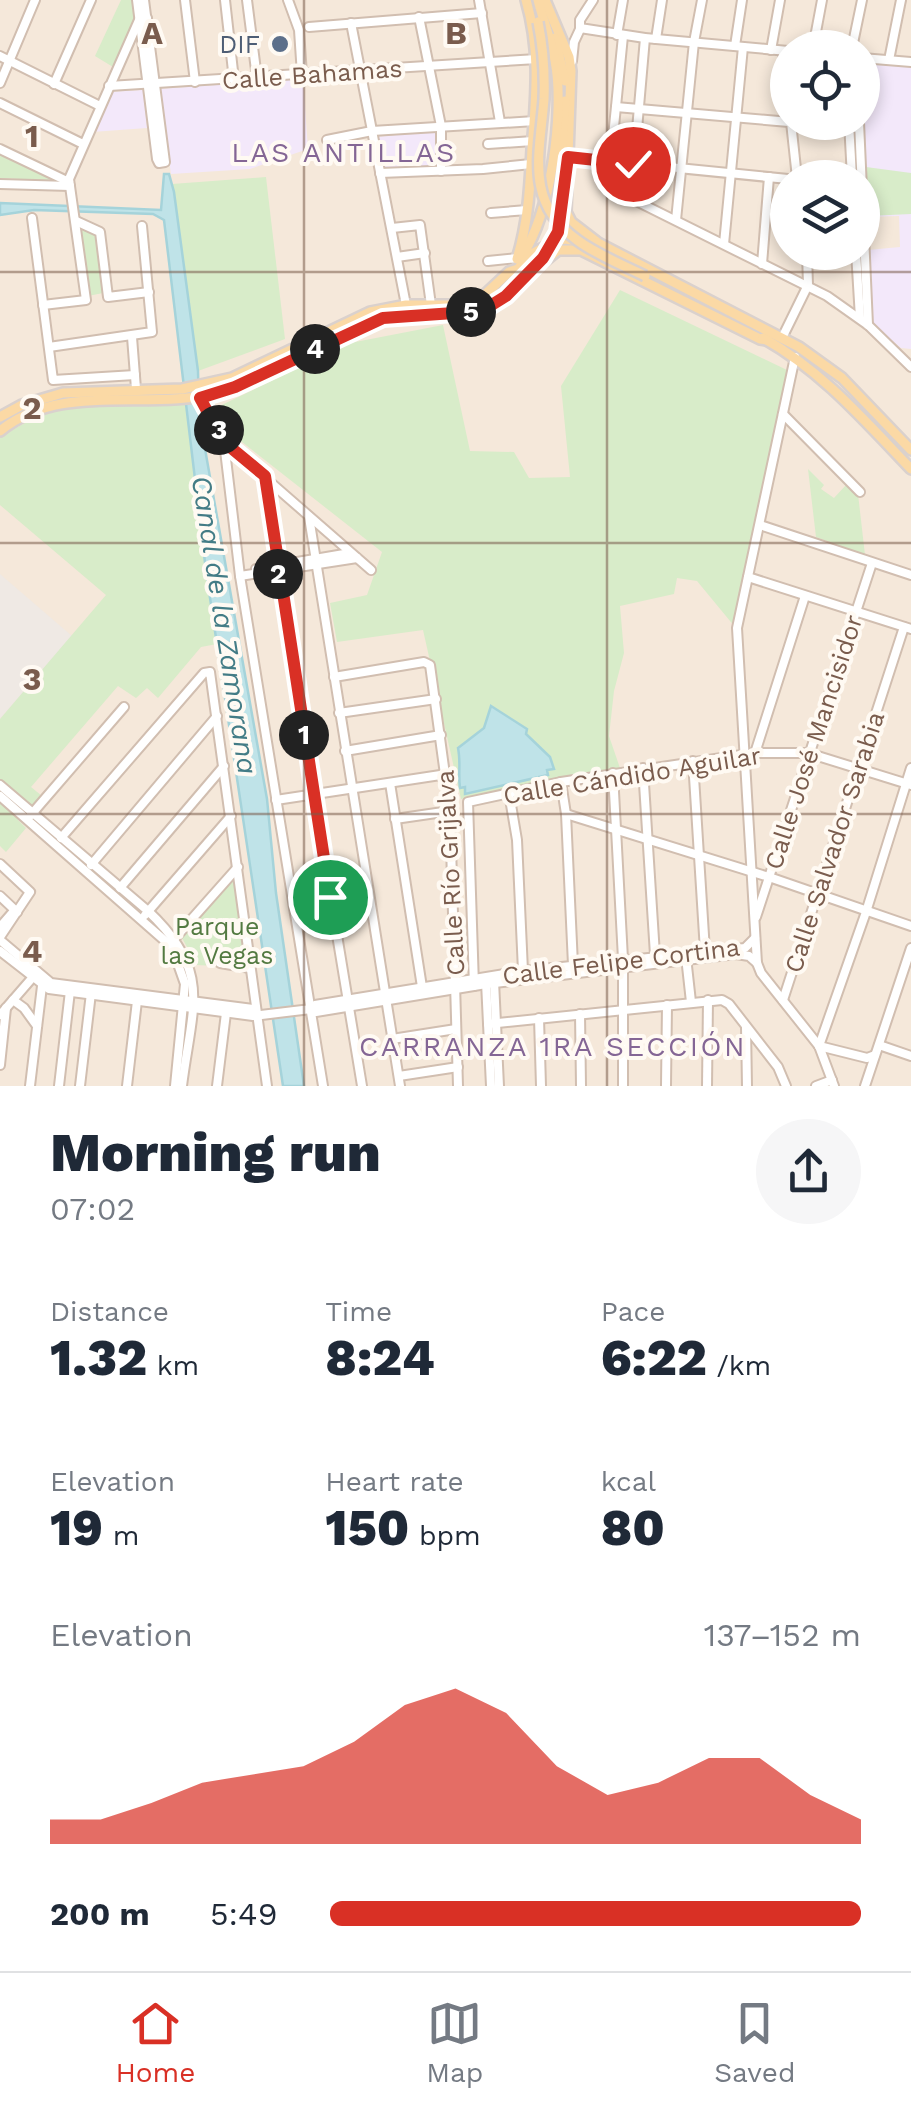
<!DOCTYPE html>
<html lang="en">
<head>
<meta charset="utf-8">
<style>
  body { margin:0; font-family:"Work Sans",sans-serif; background:#f6f6f7; color:#1f2937; height:100vh; display:flex; flex-direction:column; font-size:38px; white-space:nowrap }
  * { box-sizing:border-box; margin:0 }
  p { font-size:32px; color:#747a83 }
  .icon { flex:none; width:55px; height:55px; fill:none; stroke:currentColor; stroke-width:2; stroke-linecap:round; stroke-linejoin:round }
  .map { position:relative; height:1086px; overflow:hidden }
  .drawer { display:flex; flex-direction:column; background:#fff; flex:1 }
  .drawer>* { flex:none }
  .controls { position:absolute; left:770px; top:30px; display:grid; gap:20px }
  .controls a { display:grid; place-items:center; width:110px; height:110px; border-radius:50%; background:#fff; box-shadow:0 5px 15px #0003; font-size:50px }
  .pin { position:absolute; display:grid; place-items:center; width:85px; height:85px; color:#fff; margin:-42px; border:5px solid #fff; border-radius:50%; box-shadow:0 2px 10px #0007 }
  .km { position:absolute; width:50px; height:50px; margin:-25px; border-radius:50%; background:#222; color:#fff; font-size:28px; line-height:50px; text-align:center }
  .round { display:grid; place-items:center; flex:none; width:105px; height:105px; border-radius:52px; background:#f6f6f7 }
  .overview { display:flex; align-items:center; justify-content:space-between; height:170px; padding:0 50px }
  h1 { font-size:55px; font-weight:800; line-height:75px }
  .metrics { display:grid; grid-template-columns:repeat(3,1fr); gap:15px; height:170px; padding:10px 50px }
  .metrics div { display:grid; align-content:center }
  .metrics b { font-size:50px; font-weight:800 }
  .metrics small { font-size:28px; font-weight:400 }
  .metrics p { font-size:28px }
  .chart { height:280px; padding:20px 50px }
  .chart p { display:flex; justify-content:space-between }
  .chart svg { width:100%; height:180px; margin-top:10px; fill:#d93025; opacity:.7 }
  ul { padding:0 50px; list-style:none; font-size:32px }
  li { display:grid; grid-template-columns:160px 120px 1fr; align-items:center; height:75px }
  li i { height:25px; border-radius:12px; background:#d93025 }
  .menu { display:flex; justify-content:space-around; align-items:center; height:140px; border-top:2px solid #e0e1e3; background:#fff; font-size:28px; color:#747a83 }
  .menu a { display:grid; justify-items:center; gap:5px }
  .menu .active { color:#d93025 }
  .map>svg:first-child { display:block }
  .residential { fill:#f5e8da; fill-rule:evenodd }
  .industrial { fill:#efe9e4 }
  .education { fill:#f3e8fa }
  .green { fill:#d8ecc9 }
  .water { fill:#bfe3e8; stroke:#a5d3da; stroke-width:2.5 }
  .lines { fill:none; stroke-linecap:round; stroke-linejoin:round }
  .minor-casing { stroke:#d1beb0; stroke-width:12 }
  .major-casing { stroke:#dad1cd; stroke-width:14 }
  .minor { stroke:#fff; stroke-width:8 }
  .major { stroke:#fbd9a5; stroke-width:9 }
  .major-bridge-casing { stroke:#dad1cd; stroke-width:14; stroke-linecap:butt }
  .major-bridge { stroke:#fbd9a5; stroke-width:9 }
  .route-casing { stroke:#fff; stroke-width:20 }
  .route { stroke:#d93025; stroke-width:12 }
  .grid { fill:none; stroke:#7a5c4d; stroke-width:2.5; stroke-opacity:0.55 }
  .service-dot { fill:#5c6f8a; stroke:#fffaf3; stroke-width:4 }
  .labels { text-anchor:middle; stroke-width:8; stroke-linejoin:round; paint-order:stroke }
  .service-label { font-size:25px; fill:#4e5e75; stroke:#fffaf3; text-anchor:end }
  .street-label { font-size:25px; fill:#7a5c4d; stroke:#fffaf3 }
  .park-label { font-size:25px; fill:#537a41; stroke:#fffaf3 }
  .neighbourhood-label { font-size:28px; letter-spacing:2.5px; fill:#846695; stroke:#fffaf3 }
  .water-label { font-size:28px; font-style:italic; fill:#437c86; stroke:#fffaf3 }
  .grid-label { font-size:32px; text-anchor:middle; font-weight:bold; fill:#7a5c4d; stroke:#fffaf3; stroke-width:8; stroke-linejoin:round; paint-order:stroke }
</style>
</head>
<body>
<div class="map">
<svg width="911" height="1086" viewBox="0 0 911 1086">
  <rect width="100%" height="100%" fill="#fdf6ec"/>
  <path class="residential" d="M 0,0 L 911,0 L 911,1086 L 304,1086 L 276,893 L 267,799 L 199,415 L 198,370 L 174,192 L 165,174 L 161,210 L 168,237 L 206,570 L 283,1086 L 0,1086 ZM 788,48 L 862,48 L 862,122 L 788,122 ZM 788,178 L 862,178 L 862,252 L 788,252 Z"/>
  <polygon class="industrial" points="0,574 72,636 0,719"/>
  <g class="education">
    <polygon points="863,63 911,67 911,349 901,348 872,324 868,250 900,247 899,216 867,217"/>
    <polygon points="303,79 308,149 250,169 171,174 159,89"/>
    <polygon points="143,90 147,128 92,132 109,92"/>
    <polygon points="437,131 437,170 383,169 376,137"/>
  </g>
  <g class="green">
    <polygon points="121,0 134,0 136,19 113,67 95,56"/>
    <polygon points="0,154 58,181 0,178"/>
    <polygon points="866,167 911,173 911,214 868,216"/>
    <polygon points="266,177 285,339 198,371 172,184"/>
    <polygon points="81,227 98,234 103,293 88,296"/>
    <polygon points="620,290 787,370 735,627 697,581 677,578 674,594 620,606 624,653 614,691 609,736 621,771 461,799 423,630 337,642 330,603 367,595 382,552 205,413 350,343 443,325 470,451 514,452 529,478 570,477 561,386"/>
    <polygon points="186,404 217,644 201,647 158,698 147,688 136,698 118,686 31,787 42,796 18,820 26,828 6,852 0,846 0,719 106,595 0,505 0,437 30,420 68,407"/>
    <polygon points="808,469 824,485 821,489 834,498 847,484 858,494 865,555 816,537"/>
    <polygon points="236,874 249,968 197,965 182,938"/>
  </g>
  <g class="water">
    <polygon points="164,174 169,174 174,192 198,371 199,415 267,799 276,893 304,1086 283,1086 206,571 164,220 153,214 34,210 0,215 0,203 161,210"/>
    <path d="M 491,706 L 527,729 L 526,734 L 550,757 L 554,769 L 547,770 L 548,775 L 465,794 L 465,787 L 460,788 C 458,773 461,762 458,748 L 484,728 Z"/>
  </g>
  <g class="lines">
    <g class="minor-casing">
      <g id="minor">
        <polyline points="137,0 157,159 159,163 165,162 144,0"/>
        <polyline points="185,0 195,82"/>
        <polyline points="225,0 234,80"/>
        <polyline points="247,0 257,78"/>
        <polyline points="288,0 299,30 302,75"/>
        <polyline points="479,0 500,122"/>
        <polyline points="593,0 580,20 580,28 645,38 788,51"/>
        <polyline points="419,17 441,126 441,171"/>
        <polyline points="351,23 406,305"/>
        <polyline points="309,27 482,13"/>
        <polyline points="617,35 623,0"/>
        <polyline points="623,36 608,187 827,296 868,325 911,367"/>
        <polyline points="656,39 662,0"/>
        <polyline points="735,46 742,0"/>
        <polyline points="813,48 822,0"/>
        <polyline points="852,48 862,0"/>
        <polyline points="771,50 780,0"/>
        <polyline points="783,51 788,93"/>
        <polyline points="0,56 100,106"/>
        <polyline points="862,58 911,62"/>
        <polyline points="889,60 901,0"/>
        <polyline points="572,61 574,42 581,27"/>
        <polyline points="0,83 35,0"/>
        <polyline points="54,84 91,0"/>
        <polyline points="109,86 537,59"/>
        <polyline points="0,103 83,144"/>
        <polyline points="616,107 859,128"/>
        <polyline points="791,122 797,178"/>
        <polyline points="849,122 852,178"/>
        <polyline points="859,122 868,325"/>
        <polyline points="327,140 372,131 535,121"/>
        <polyline points="488,144 533,141"/>
        <polyline points="0,149 69,182"/>
        <polyline points="568,157 788,179"/>
        <polyline points="380,173 483,169 531,164"/>
        <polyline points="0,184 70,186"/>
        <polyline points="631,198 645,38"/>
        <polyline points="491,213 527,210"/>
        <polyline points="32,218 53,380 135,375"/>
        <polyline points="676,220 694,42 702,0"/>
        <polyline points="76,221 100,232 108,297 149,292"/>
        <polyline points="392,228 420,225 431,305"/>
        <polyline points="724,244 743,47"/>
        <polyline points="856,252 860,318"/>
        <polyline points="397,257 425,253"/>
        <polyline points="488,261 517,258"/>
        <polyline points="762,264 769,177"/>
        <polyline points="43,305 86,300 69,179 139,20 147,18"/>
        <polyline points="132,337 136,389"/>
        <polyline points="782,338 808,285 807,252"/>
        <polyline points="49,347 152,332 142,226"/>
        <polyline points="795,357 737,628 757,963 761,973 819,1046 834,1086"/>
        <polyline points="199,398 224,442 371,570"/>
        <polyline points="783,414 860,492"/>
        <polyline points="224,442 240,576 323,1086"/>
        <polyline points="265,476 276,566 362,1086"/>
        <polyline points="309,517 400,1086"/>
        <polyline points="760,525 911,575"/>
        <polyline points="256,569 350,553"/>
        <polyline points="240,576 357,558"/>
        <polyline points="748,577 911,629"/>
        <polyline points="334,677 424,662 430,665 450,811 458,1086"/>
        <polyline points="339,713 436,699"/>
        <polyline points="345,751 441,735"/>
        <polyline points="755,753 805,596"/>
        <polyline points="693,761 705,951"/>
        <polyline points="643,768 655,955"/>
        <polyline points="613,773 623,959 623,1086"/>
        <polyline points="561,782 566,814 573,965"/>
        <polyline points="390,783 422,987"/>
        <path d="M 0,785 L 148,911 C 213,972 192,1006 182,1086"/>
        <polyline points="509,793 517,840 523,971"/>
        <polyline points="0,796 172,947 185,984 175,1086"/>
        <polyline points="276,800 447,774"/>
        <polyline points="566,814 769,877 911,926"/>
        <polyline points="30,816 124,707"/>
        <polyline points="395,819 450,811"/>
        <polyline points="61,838 204,673 210,672 267,1086"/>
        <polyline points="0,864 30,892 0,937"/>
        <polyline points="91,865 217,716"/>
        <polyline points="120,888 224,766"/>
        <polyline points="0,896 17,912"/>
        <polyline points="145,915 231,816"/>
        <polyline points="756,917 872,563"/>
        <polyline points="0,927 13,912 17,912"/>
        <polyline points="175,938 238,867"/>
        <polyline points="0,940 51,983 253,1009 257,1014"/>
        <polyline points="0,951 49,989 253,1016 311,1009 316,1012 486,984 736,954 749,956 757,963"/>
        <polyline points="686,957 691,1002"/>
        <polyline points="220,963 250,968"/>
        <polyline points="494,981 499,1086"/>
        <polyline points="486,982 491,1086"/>
        <polyline points="474,986 468,802 561,782 755,753 808,753 911,785"/>
        <polyline points="13,1000 24,1008 37,1026"/>
        <polyline points="783,1000 904,627"/>
        <polyline points="311,1009 315,1005 523,971 745,948 755,938"/>
        <polyline points="580,1014 581,1086"/>
        <polyline points="0,1015 33,977"/>
        <polyline points="539,1018 541,1086"/>
        <polyline points="488,1024 722,1000 729,1004 778,1067 786,1086"/>
        <polyline points="746,1027 747,1086"/>
        <polyline points="392,1039 456,1029"/>
        <polyline points="879,1045 911,1056"/>
        <polyline points="819,1046 866,912 911,768"/>
        <polyline points="819,1046 867,1058 875,1055"/>
        <polyline points="0,1065 6,1008"/>
        <polyline points="399,1076 458,1067"/>
        <polyline points="30,1086 42,986"/>
        <polyline points="59,1086 70,991"/>
        <polyline points="80,1086 91,993"/>
        <polyline points="127,1086 137,1001"/>
        <polyline points="217,1086 226,1013"/>
        <polyline points="666,1086 667,1005"/>
        <polyline points="707,1086 708,1000"/>
        <polyline points="816,1086 832,1080"/>
        <polyline points="865,1086 911,948"/>
      </g>
    </g>
    <g class="major-casing">
      <g id="major">
        <polyline points="545,0 569,57 571,71 566,212 571,222 597,242"/>
        <polyline points="555,38 565,81"/>
        <polyline points="561,161 565,101"/>
        <path d="M 520,258 C 551,218 565,110 555,61 C 551,40 543,20 538,0"/>
        <path d="M 517,259 C 528,224 530,186 532,149 C 536,97 541,51 526,0"/>
        <polyline points="541,264 558,250 581,250 760,339 767,340"/>
        <path d="M 763,338 C 821,370 865,421 911,469"/>
        <polyline points="0,417 22,405 63,393 182,389 232,378 370,312 406,305 463,305 479,300 509,272 518,269 530,255 554,242 565,239 600,244 799,347 842,378 911,450"/>
        <path d="M 0,431 C 62,380 149,412 221,392 L 383,318 L 482,311"/>
      </g>
    </g>
    <use href="#minor" class="minor"/>
    <use href="#major" class="major"/>
    <g class="major-bridge-casing">
      <g id="major-bridge">
        <path d="M 538,22 C 543,47 545,72 544,99 C 540,153 524,202 577,240 C 597,255 623,265 645,276"/>
        <path d="M 482,311 C 525,285 559,250 565,199"/>
      </g>
    </g>
    <use href="#major-bridge" class="major-bridge"/>
  </g>
  <g class="lines">
    <g class="route-casing">
      <polyline id="route" points="330,897 265,476 224,442 200,398 235,387 383,318 482,311 506,296 543,258 558,232 568,157 633,164"/>
    </g>
    <use href="#route" class="route"/>
  </g>
  <path class="grid" d="M 304,0 L 304,1086M 607,0 L 607,1086M 0,272 L 911,272M 0,543 L 911,543M 0,814 L 911,814"/>
  <circle class="service-dot" cx="280" cy="44" r="10"/>
  <g class="labels">
    <g class="service-label">
      <text x="260" y="53">DIF</text>
    </g>
    <g class="street-label">
      <text transform="translate(312 74) rotate(-4)" y="9">Calle Bahamas</text>
      <text transform="translate(813 742) rotate(-72)" y="9">Calle José Mancisidor</text>
      <text transform="translate(632 775) rotate(-9)" y="9">Calle Cándido Aguilar</text>
      <text transform="translate(834 842) rotate(-72)" y="9">Calle Salvador Sarabia</text>
      <text transform="translate(450 873) rotate(-93)" y="9">Calle Río Grijalva</text>
      <text transform="translate(621 961) rotate(-7)" y="9">Calle Felipe Cortina</text>
    </g>
    <g class="park-label">
      <text x="217" y="935">Parque<tspan x="217" dy="29">las Vegas</tspan></text>
    </g>
    <g class="neighbourhood-label">
      <text x="344" y="162">LAS ANTILLAS</text>
      <text x="553" y="1056">CARRANZA 1RA SECCIÓN</text>
    </g>
    <g class="water-label">
      <text transform="translate(225 625) rotate(81)" y="10">Canal de la Zamorana</text>
    </g>
  </g>
  <g class="grid-label">
    <text x="152" y="44">A</text>
    <text x="456" y="44">B</text>
    <text x="32" y="147">1</text>
    <text x="32" y="419">2</text>
    <text x="32" y="690">3</text>
    <text x="32" y="962">4</text>
  </g>
</svg>
<div class="controls">
<a><svg class="icon" aria-label="locate" viewBox="0 0 24 24"><circle cx="12" cy="12" r="6"/><path d="M12 2v4M12 18v4M2 12h4M18 12h4"/></svg></a>
<a><svg class="icon" aria-label="layers" viewBox="0 0 24 24"><path d="M12 4l9 5-9 5-9-5zM3 14l9 5 9-5"/></svg></a>
</div>
<div class="pin" style="left:330px;top:897px;background:#1e9e55"><svg class="icon" aria-label="arrive" viewBox="0 0 24 24"><path d="M6 21V4h12l-3 4 3 4H6"/></svg></div>
<div class="pin" style="left:633px;top:164px;background:#d93025"><svg class="icon" aria-label="check" viewBox="0 0 24 24"><path d="M5 12l5 5 9-10"/></svg></div>
<b class="km" style="left:304px;top:735px">1</b>
<b class="km" style="left:278px;top:574px">2</b>
<b class="km" style="left:219px;top:430px">3</b>
<b class="km" style="left:315px;top:349px">4</b>
<b class="km" style="left:471px;top:312px">5</b>
</div>
<section class="drawer">
<div class="overview"><div><h1>Morning run</h1><p>07:02</p></div><a class="round"><svg class="icon" aria-label="share" viewBox="0 0 24 24"><path d="M12 15V3M7 8l5-5 5 5M5 13v7h14v-7"/></svg></a></div>
<div class="metrics">
<div><p>Distance</p><b>1.32<small> km</small></b></div>
<div><p>Time</p><b>8:24</b></div>
<div><p>Pace</p><b>6:22<small> /km</small></b></div>
</div>
<div class="metrics">
<div><p>Elevation</p><b>19<small> m</small></b></div>
<div><p>Heart rate</p><b>150<small> bpm</small></b></div>
<div><p>kcal</p><b>80</b></div>
</div>
<div class="chart"><p><span>Elevation</span>137–152 m</p>
<svg viewBox="0 0 160 44" preserveAspectRatio="none"><path d="M0 44V38L10 38L20 34L30 29L40 27L50 25L60 19L70 10L80 6L90 12L100 25L110 32L120 29L130 23L140 23L150 32L160 38V44z"/></svg>
</div>
<ul>
<li><b>200 m</b>5:49<i style="width:100%"></i></li>
</ul>
</section>
<nav class="menu">
<a class="active"><svg class="icon" aria-label="home" viewBox="0 0 24 24"><path d="M3 11l9-7 9 7M6 9v11h12V9"/></svg>Home</a>
<a><svg class="icon" aria-label="map" viewBox="0 0 24 24"><path d="M3 6l6-2 6 2 6-2v14l-6 2-6-2-6 2zM9 4v14M15 6v14"/></svg>Map</a>
<a><svg class="icon" aria-label="saved" viewBox="0 0 24 24"><path d="M7 4h10v16l-5-4-5 4z"/></svg>Saved</a>
</nav>
</body>
</html>
